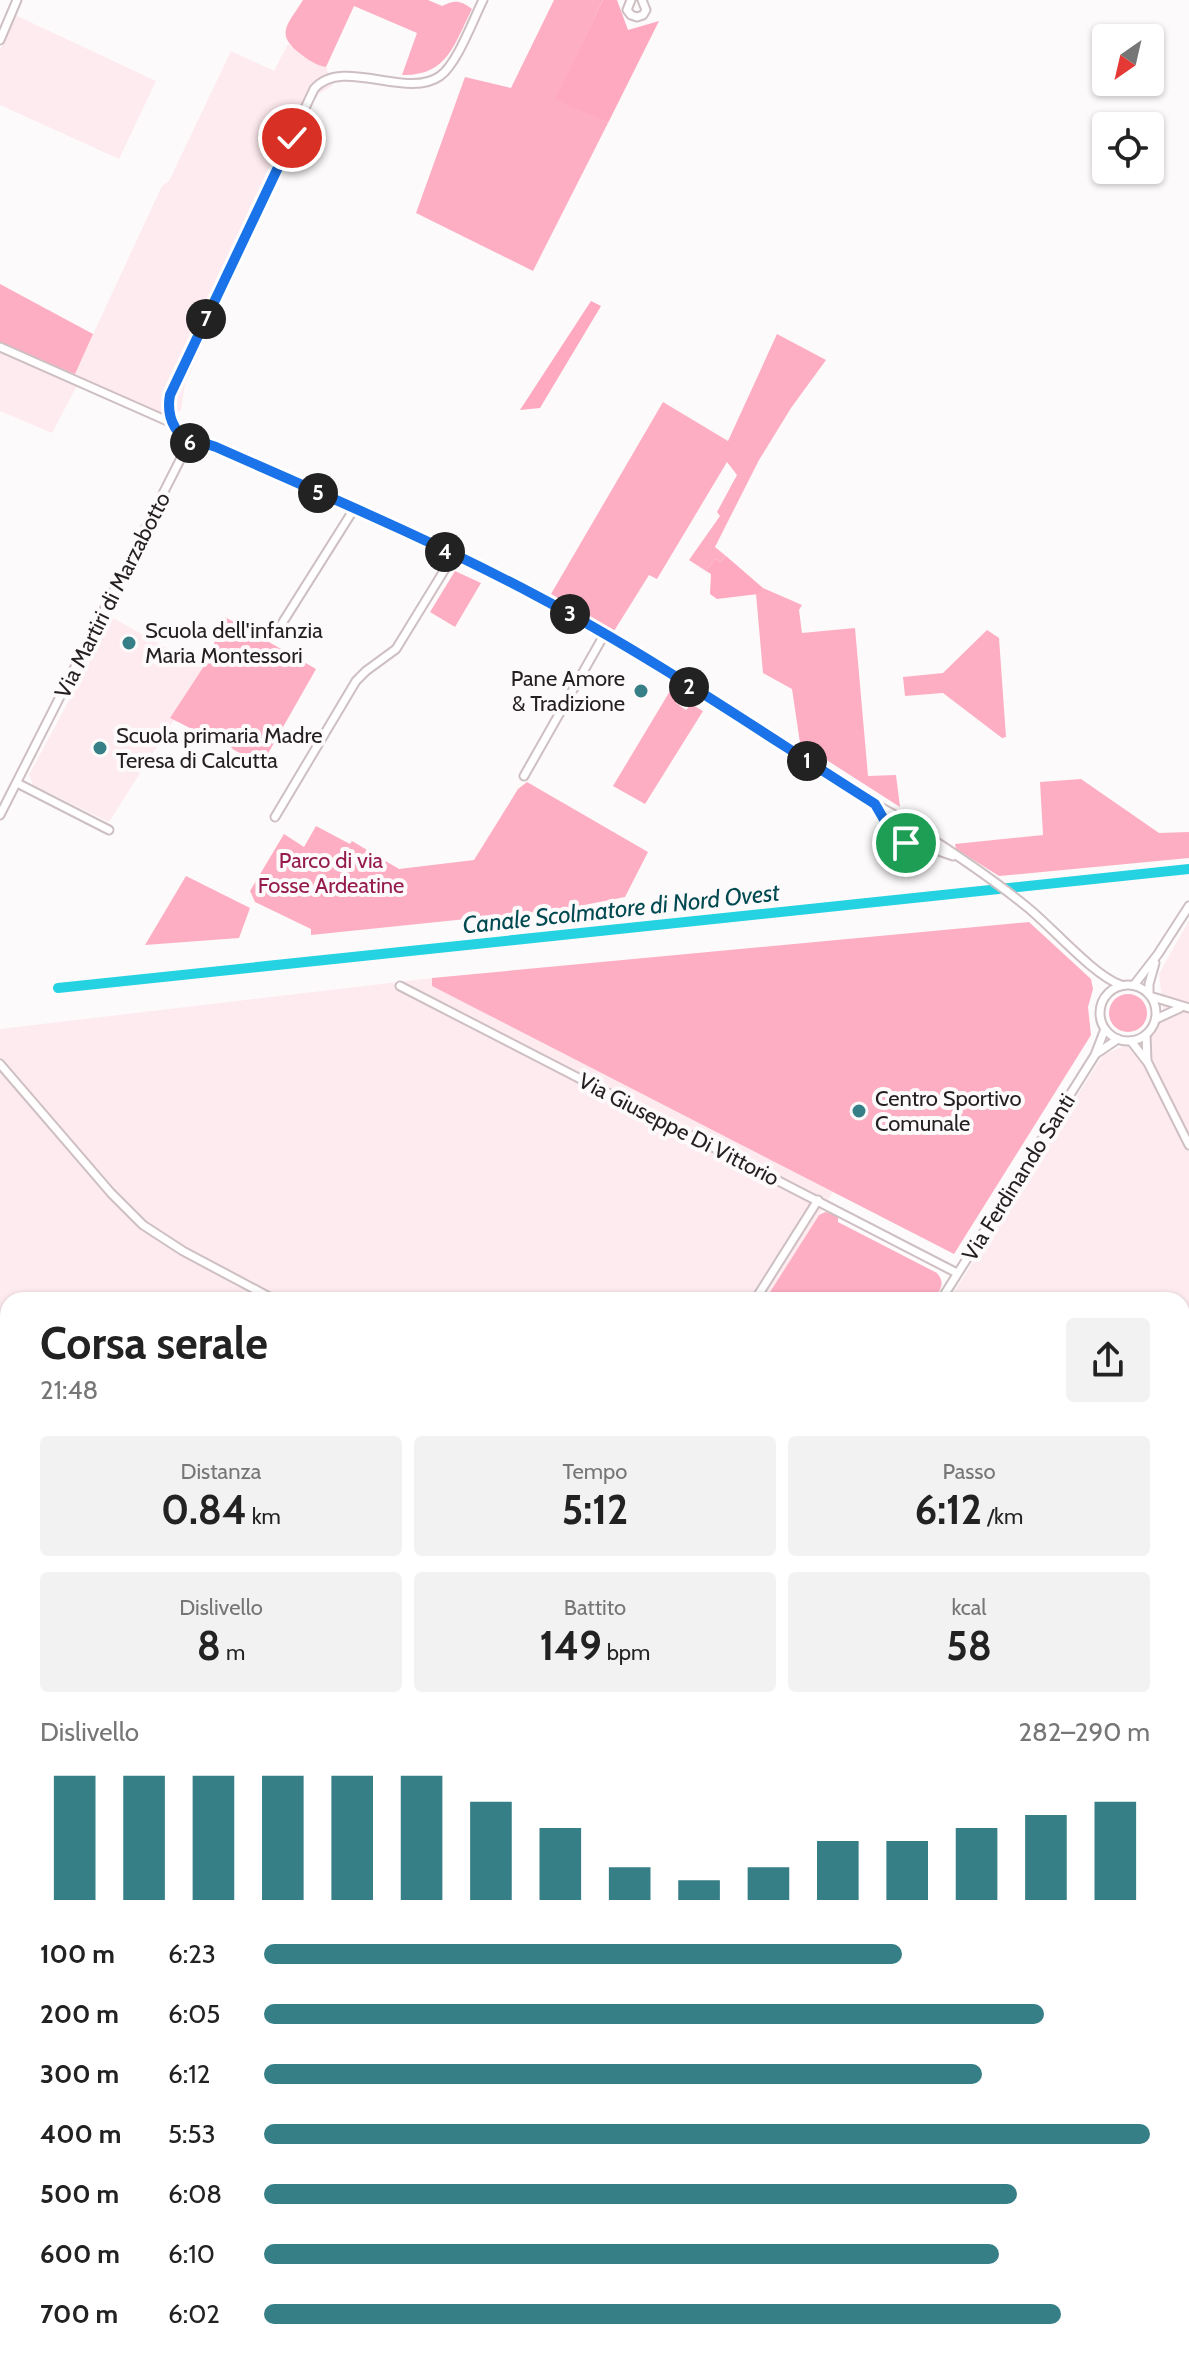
<!DOCTYPE html>
<html lang="it">
<head>
<meta charset="utf-8">
<style>
  body { margin:0; font-family:Cabin,sans-serif; background:#f2f2f2; color:#222; height:100vh; display:flex; flex-direction:column; font-size:30px; white-space:nowrap }
  * { box-sizing:border-box; margin:0 }
  p { font-size:26px; color:#767676 }
  .icon { flex:none; width:44px; height:44px; fill:none; stroke:currentColor; stroke-width:2; stroke-linecap:round; stroke-linejoin:round }
  .map { position:relative; flex:1; overflow:hidden }
  .panel { position:absolute; left:0px; top:1292px; width:1190px; height:1070px; display:flex; flex-direction:column; background:#fff; border-radius:24px 24px 0 0; box-shadow:0 2px 6px #0004 }
  .panel>* { flex:none }
  .needle { width:52px; rotate:214deg }
  .fabs { position:absolute; left:1092px; top:24px; display:grid; gap:16px }
  .fabs a { display:grid; place-items:center; width:72px; height:72px; border-radius:8px; background:#fff; box-shadow:0 2px 6px #0004; font-size:40px }
  .pin { position:absolute; display:grid; place-items:center; width:68px; height:68px; color:#fff; margin:-34px; border:4px solid #fff; border-radius:50%; box-shadow:0 2px 8px #0007 }
  .km { position:absolute; width:40px; height:40px; margin:-20px; border-radius:50%; background:#222; color:#fff; font-size:22px; line-height:40px; text-align:center }
  .round { display:grid; place-items:center; flex:none; width:84px; height:84px; border-radius:8px; background:#f2f2f2 }
  .headline { display:flex; align-items:center; justify-content:space-between; height:136px; padding:0 40px }
  h1 { font-size:44px; font-weight:700; line-height:60px }
  .metrics { display:grid; grid-template-columns:repeat(3,1fr); gap:12px; height:136px; padding:8px 40px }
  .metrics div { display:grid; align-content:center; border-radius:8px; background:#f2f2f2; text-align:center }
  .metrics b { font-size:40px; font-weight:700 }
  .metrics small { font-size:22px; font-weight:400 }
  .metrics p { font-size:22px }
  .chart { height:224px; padding:16px 40px }
  .chart p { display:flex; justify-content:space-between }
  .chart svg { width:100%; height:144px; margin-top:8px; stroke:#377f86; stroke-width:6 }
  ul { padding:0 40px; list-style:none; font-size:26px }
  li { display:grid; grid-template-columns:128px 96px 1fr; align-items:center; height:60px }
  li i { height:20px; border-radius:10px; background:#377f86 }
  .map>svg:first-child { display:block }
  .built { fill:#feebef }
  .green { fill:#fdaec3 }
  .forest { fill:#fea9c0 }
  .lines { fill:none; stroke-linecap:round; stroke-linejoin:round }
  .canal { stroke:#25d2e1; stroke-width:10 }
  .minor-casing { stroke:#cebfc2; stroke-width:11 }
  .tertiary-casing { stroke:#cebfc2; stroke-width:13 }
  .minor { stroke:#fff; stroke-width:7 }
  .tertiary { stroke:#fff; stroke-width:9 }
  .route-casing { stroke:#fff; stroke-width:16 }
  .route { stroke:#1a73e8; stroke-width:10 }
  .poi-dot { fill:#377f86; stroke:#fdfafb; stroke-width:3 }
  .labels { text-anchor:middle; stroke-width:8; stroke-linejoin:round; paint-order:stroke }
  .street-label { font-size:22px; fill:#241f20; stroke:#fdfafb }
  .poi-label { font-size:22px; fill:#241f20; stroke:#fdfafb; text-anchor:start }
  .park-label { font-size:22px; fill:#951c4d; stroke:#fdfafb }
  .water-label { font-size:24px; font-style:italic; fill:#014a51; stroke:#fdfafb }
</style>
</head>
<body>
<div class="map">
<svg width="1189" height="2361" viewBox="0 0 1189 2361">
  <rect width="100%" height="100%" fill="#fdfafb"/>
  <g class="built">
    <polygon points="15,15 156,81 119,159 0,105 0,50"/>
    <polygon points="288,44 312,62 326,67 333,85 319,94 313,103 185,384 181,410 169,419 80,380 52,433 0,411 0,344 75,373 162,186 169,181 231,51 274,71"/>
    <polygon points="113,618 203,668 171,717 174,720 109,822 33,785 29,775"/>
    <polygon points="1189,920 1189,1314 1182,1323 1182,1300 949,1300 1103,1055 1155,1032 1163,1009 1159,974"/>
    <polygon points="432,978 432,986 833,1192 765,1300 8,1300 8,1802 0,1825 0,1029"/>
    <polygon points="1182,1335 1189,1340 1189,1459 1182,1457"/>
  </g>
  <g class="green">
    <path d="M 303,0 L 428,0 L 442,6 C 455,0 460,0 472,9 C 454,44 448,76 402,75 L 417,33 L 354,6 L 326,67 C 316,65 310,61 302,55 C 274,34 287,26 303,0 Z"/>
    <polygon points="554,0 603,0 556,98 608,123 533,271 416,213 465,77 511,88"/>
    <polygon points="0,284 93,334 75,374 0,344"/>
    <polygon points="777,334 826,360 791,408 759,460 715,547 726,556 720,562 715,559 706,571 689,560 720,516 717,512 737,475 727,462 657,579 649,575 614,631 551,594 663,402 728,441"/>
    <polygon points="455,571 481,583 455,627 430,612"/>
    <polygon points="763,588 802,605 799,610 802,633 855,628 868,776 896,775 900,807 800,743 792,689 763,673 756,594"/>
    <polygon points="225,617 316,669 262,764 170,718 206,663"/>
    <polygon points="987,630 999,638 1006,737 1002,738 943,693 905,696 903,677 943,673"/>
    <polygon points="670,691 680,697 676,703 686,710 691,704 703,711 645,804 613,786"/>
    <polygon points="1081,779 1159,833 1189,832 1189,858 999,876 956,849 955,844 1043,835 1040,782"/>
    <polygon points="527,782 648,852 625,897 564,909 311,935 311,929 255,902 250,891 284,834 304,847 316,826 350,844 352,841 399,869 474,860 518,789"/>
    <polygon points="186,876 250,908 239,938 145,945"/>
    <polygon points="1029,922 1091,979 1093,989 1088,1007 1091,1035 954,1254 432,986 432,978"/>
    <circle cx="1128" cy="1013" r="19"/>
    <path d="M 825,1212 L 838,1215 L 838,1222 L 937,1273 C 946,1283 940,1290 934,1300 L 765,1300 L 819,1215 Z"/>
    <polygon points="1189,1644 1189,1761 1182,1755 1182,1657"/>
    <polygon points="1182,2200 1189,2201 1189,2347 1182,2345"/>
  </g>
  <g class="forest">
    <polygon points="603,0 617,0 628,30 659,21 608,123 555,99"/>
    <polygon points="591,301 601,306 540,408 520,410"/>
    <polygon points="726,556 763,588 758,594 717,599 710,594 711,574 706,571 715,559 720,562"/>
  </g>
  <g class="lines">
    <polyline class="canal" points="58,988 1189,869"/>
    <g class="minor-casing">
      <g id="minor">
        <polyline points="631,0 627,10 631,15 637,17 643,15 646,10 642,0"/>
        <polyline points="0,40 17,0"/>
        <polyline points="0,347 172,423"/>
        <path d="M 193,445 C 174,433 166,417 170,395 L 314,89 C 342,56 407,100 440,76 C 457,64 473,20 483,0"/>
        <polyline points="276,633 354,509"/>
        <polyline points="524,776 604,635"/>
        <polyline points="17,783 109,830"/>
        <path d="M 0,815 L 181,458 L 193,445 L 207,444 L 354,509 L 536,595 L 647,661 L 875,804 L 895,815 L 908,818 L 921,832 C 957,855 994,880 1027,907 C 1052,927 1094,976 1121,985"/>
        <path d="M 895,815 C 882,821 881,833 890,842 L 921,845 L 953,856"/>
        <polyline points="275,817 356,681 366,671 396,649 453,556"/>
        <circle cx="1128" cy="1013" r="28"/>
        <polyline points="1134,985 1158,954 1189,906"/>
        <polyline points="400,986 957,1273"/>
        <polyline points="1149,994 1149,984 1155,963"/>
        <polyline points="1153,997 1189,1008"/>
        <polyline points="1156,1019 1180,1008"/>
        <polyline points="1146,1035 1147,1061"/>
        <polyline points="1131,1041 1148,1063 1189,1145"/>
        <polyline points="1097,1053 1118,1039"/>
        <polyline points="0,1064 111,1193 143,1225 183,1251 275,1300"/>
        <polyline points="755,1300 818,1200"/>
        <polyline points="941,1300 1095,1055 1105,1029"/>
        <polyline points="0,1530 8,1534"/>
        <polyline points="1182,1766 1189,1771"/>
        <polyline points="0,1786 8,1790"/>
        <polyline points="1182,1837 1189,1839"/>
        <polyline points="1182,1904 1189,1880"/>
        <polyline points="8,1990 1,2001 8,2005"/>
        <polyline points="1182,2044 1189,2046"/>
        <polyline points="0,2065 8,2052"/>
        <polyline points="0,2116 8,2121"/>
        <polyline points="1182,2194 1189,2195"/>
        <polyline points="59,2361 65,2354"/>
        <polyline points="183,2361 187,2354"/>
        <polyline points="435,2361 438,2354"/>
        <polyline points="611,2361 613,2354"/>
        <polyline points="764,2361 769,2354"/>
      </g>
    </g>
    <g class="tertiary-casing">
      <g id="tertiary">
        <polyline points="0,2220 8,2224"/>
        <polyline points="254,2354 267,2361"/>
      </g>
    </g>
    <use href="#minor" class="minor"/>
    <use href="#tertiary" class="tertiary"/>
  </g>
  <g class="lines">
    <g class="route-casing">
      <path id="route" d="M 292,138 L 170,395 C 166,417 174,433 193,445 L 207,444 L 216,447 C 322,494 431,540 535,595 C 651,656 764,734 875,804 L 886,823 C 881,833 886,841 896,844 L 906,843"/>
    </g>
    <use href="#route" class="route"/>
  </g>
  <g class="poi-dot">
    <circle cx="129" cy="643" r="8"/>
    <circle cx="641" cy="691" r="8"/>
    <circle cx="100" cy="748" r="8"/>
    <circle cx="859" cy="1111" r="8"/>
  </g>
  <g class="labels">
    <g class="street-label">
      <text transform="translate(112 595) rotate(-63)" y="8">Via Martiri di Marzabotto</text>
      <text transform="translate(679 1129) rotate(27)" y="8">Via Giuseppe Di Vittorio</text>
      <text transform="translate(1018 1177) rotate(-58)" y="8">Via Ferdinando Santi</text>
    </g>
    <g class="poi-label">
      <text x="145" y="638">Scuola dell'infanzia<tspan x="145" dy="25">Maria Montessori</tspan></text>
      <text x="625" y="686" text-anchor="end">Pane Amore<tspan x="625" dy="25">&amp; Tradizione</tspan></text>
      <text x="116" y="743">Scuola primaria Madre<tspan x="116" dy="25">Teresa di Calcutta</tspan></text>
      <text x="875" y="1106">Centro Sportivo<tspan x="875" dy="25">Comunale</tspan></text>
    </g>
    <g class="park-label">
      <text x="331" y="868">Parco di via<tspan x="331" dy="25">Fosse Ardeatine</tspan></text>
    </g>
    <g class="water-label">
      <text transform="translate(621 909) rotate(-6)" y="8">Canale Scolmatore di Nord Ovest</text>
    </g>
  </g>
</svg>
<div class="fabs">
<a><svg class="needle" viewBox="-14 -14 28 28"><path d="M0-13l5 13h-10z" fill="#e53935"/><path d="M0 13l5-13h-10z" fill="#767676"/></svg></a>
<a><svg class="icon" aria-label="locate" viewBox="0 0 24 24"><circle cx="12" cy="12" r="6"/><path d="M12 2v4M12 18v4M2 12h4M18 12h4"/></svg></a>
</div>
<div class="pin" style="left:906px;top:843px;background:#1e9e55"><svg class="icon" aria-label="arrive" viewBox="0 0 24 24"><path d="M6 21V4h12l-3 4 3 4H6"/></svg></div>
<div class="pin" style="left:292px;top:138px;background:#d93025"><svg class="icon" aria-label="check" viewBox="0 0 24 24"><path d="M5 12l5 5 9-10"/></svg></div>
<b class="km" style="left:807px;top:761px">1</b>
<b class="km" style="left:689px;top:687px">2</b>
<b class="km" style="left:570px;top:614px">3</b>
<b class="km" style="left:445px;top:552px">4</b>
<b class="km" style="left:318px;top:493px">5</b>
<b class="km" style="left:190px;top:443px">6</b>
<b class="km" style="left:206px;top:319px">7</b>
<section class="panel">
<div class="headline"><div><h1>Corsa serale</h1><p>21:48</p></div><a class="round"><svg class="icon" aria-label="share" viewBox="0 0 24 24"><path d="M12 15V3M7 8l5-5 5 5M5 13v7h14v-7"/></svg></a></div>
<div class="metrics">
<div><p>Distanza</p><b>0.84<small> km</small></b></div>
<div><p>Tempo</p><b>5:12</b></div>
<div><p>Passo</p><b>6:12<small> /km</small></b></div>
</div>
<div class="metrics">
<div><p>Dislivello</p><b>8<small> m</small></b></div>
<div><p>Battito</p><b>149<small> bpm</small></b></div>
<div><p>kcal</p><b>58</b></div>
</div>
<div class="chart"><p><span>Dislivello</span>282–290 m</p>
<svg viewBox="0 0 160 44" preserveAspectRatio="none"><path d="M5 44V6M15 44V6M25 44V6M35 44V6M45 44V6M55 44V6M65 44V14M75 44V22M85 44V34M95 44V38M105 44V34M115 44V26M125 44V26M135 44V22M145 44V18M155 44V14"/></svg>
</div>
<ul>
<li><b>100 m</b>6:23<i style="width:72%"></i></li>
<li><b>200 m</b>6:05<i style="width:88%"></i></li>
<li><b>300 m</b>6:12<i style="width:81%"></i></li>
<li><b>400 m</b>5:53<i style="width:100%"></i></li>
<li><b>500 m</b>6:08<i style="width:85%"></i></li>
<li><b>600 m</b>6:10<i style="width:83%"></i></li>
<li><b>700 m</b>6:02<i style="width:90%"></i></li>
</ul>
</section>
</div>
</body>
</html>
